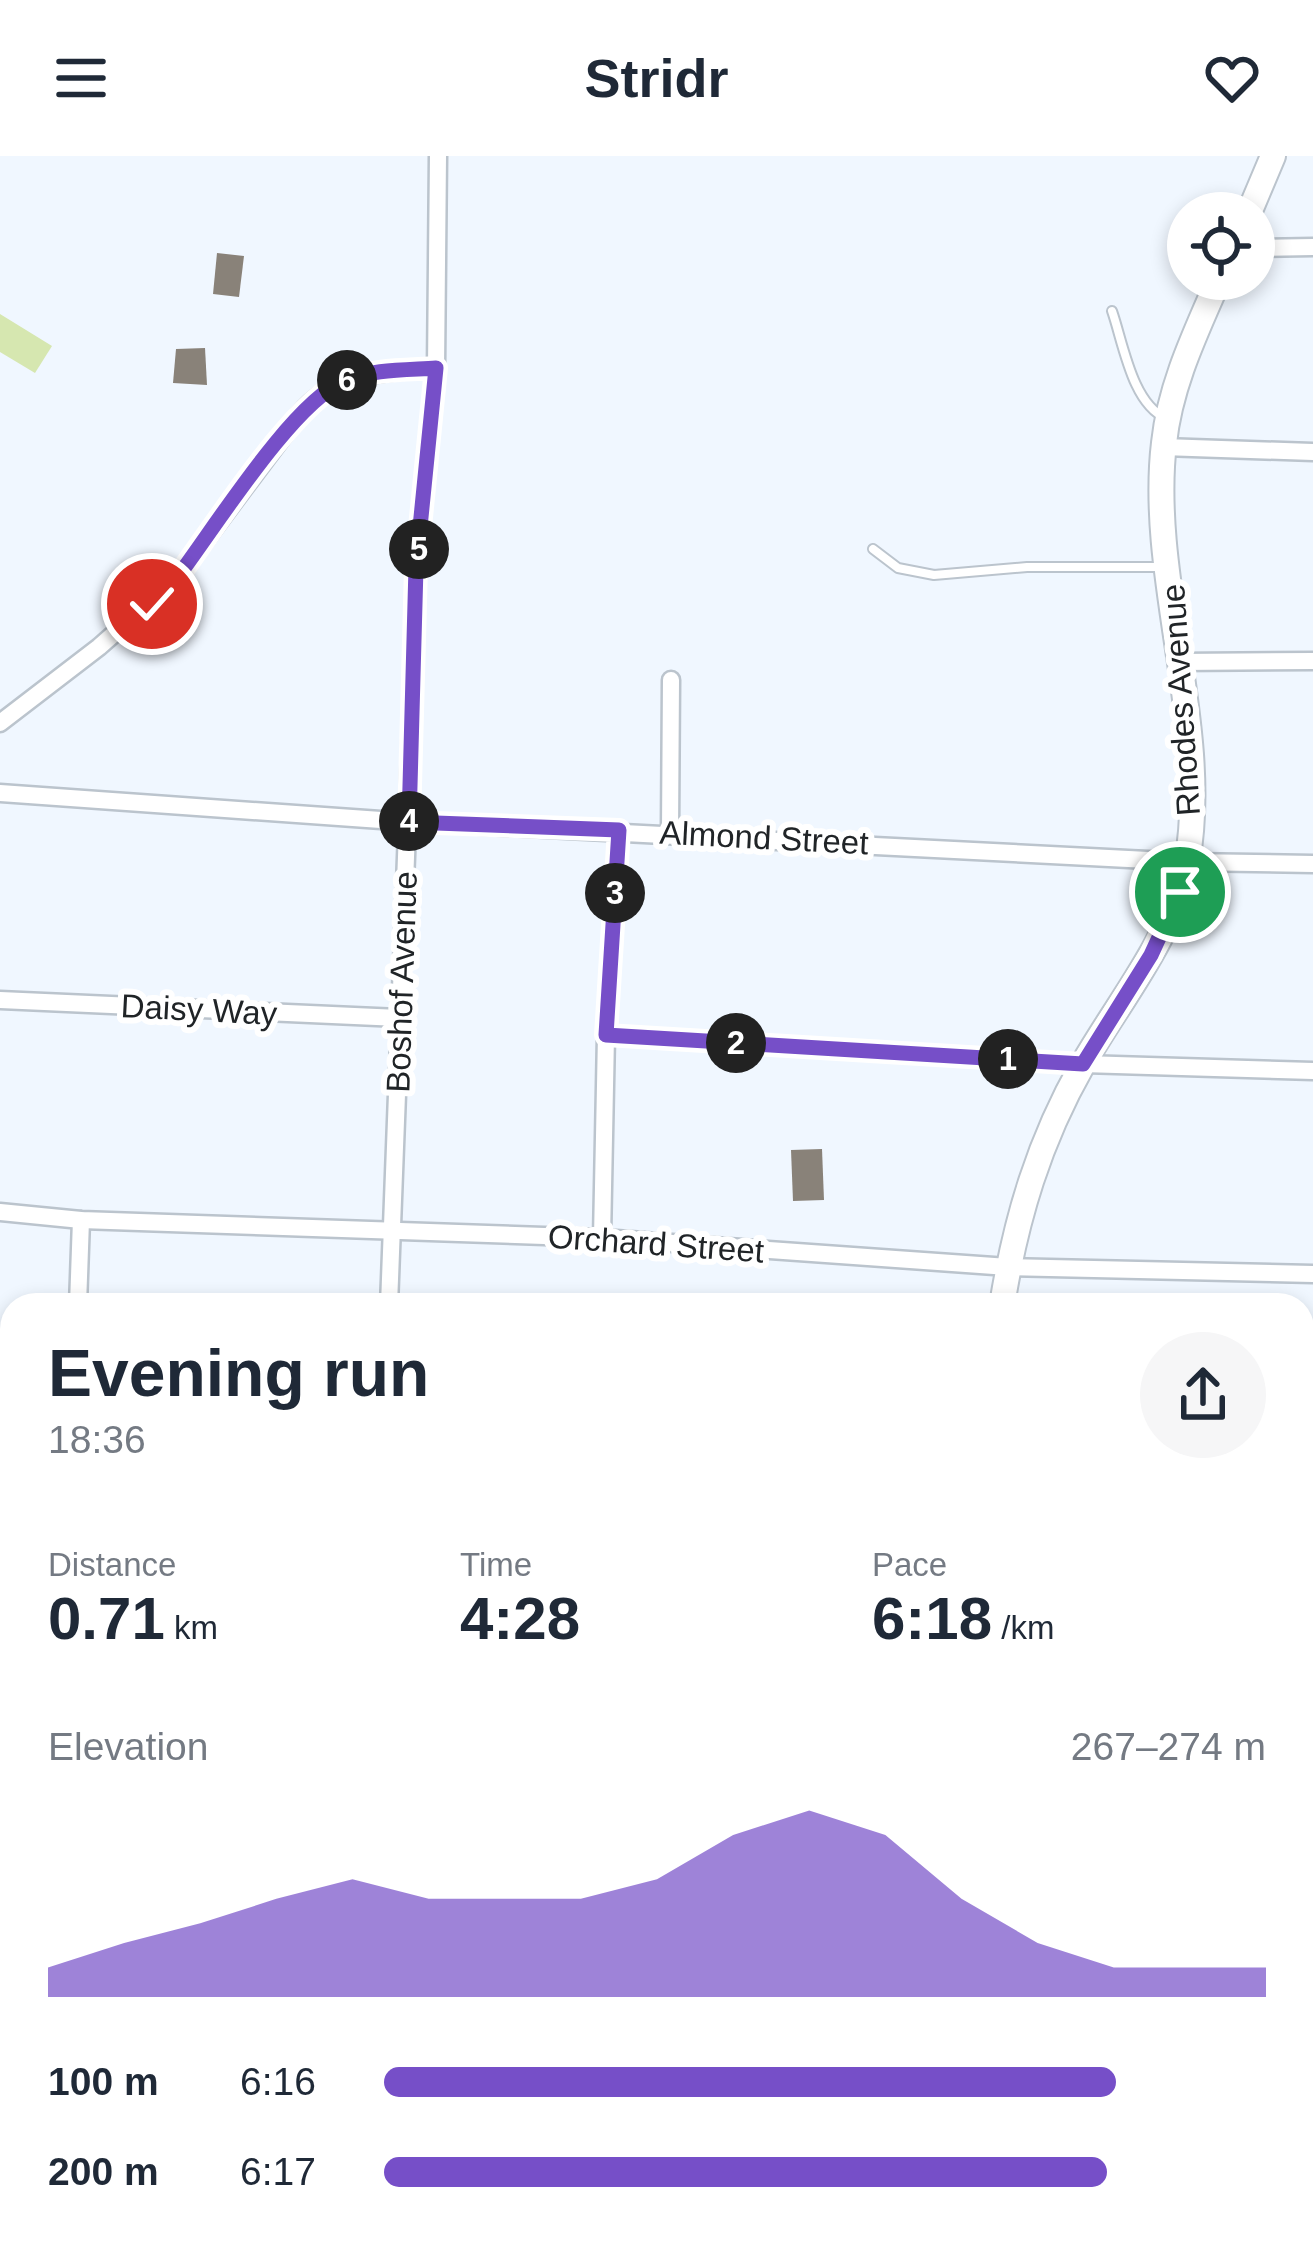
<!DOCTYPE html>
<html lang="en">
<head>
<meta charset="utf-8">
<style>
  body { margin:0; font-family:Helvetica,sans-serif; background:#f6f6f7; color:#1f2937; height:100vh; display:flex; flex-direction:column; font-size:45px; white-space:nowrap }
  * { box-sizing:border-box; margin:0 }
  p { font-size:39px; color:#747a83 }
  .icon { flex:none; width:66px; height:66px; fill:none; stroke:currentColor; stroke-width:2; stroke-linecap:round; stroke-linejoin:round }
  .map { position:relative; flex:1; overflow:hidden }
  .side { position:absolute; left:0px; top:1137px; width:1314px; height:948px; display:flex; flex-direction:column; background:#fff; border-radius:36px 36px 0 0; box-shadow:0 6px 18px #0003 }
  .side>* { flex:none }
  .buttons { position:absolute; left:1167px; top:36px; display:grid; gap:24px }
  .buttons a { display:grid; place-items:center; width:108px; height:108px; border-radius:50%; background:#fff; box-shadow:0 6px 18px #0003; font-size:60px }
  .pin { position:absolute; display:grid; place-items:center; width:102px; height:102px; color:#fff; margin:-51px; border:6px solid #fff; border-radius:50%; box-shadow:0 3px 12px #0007 }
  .km { position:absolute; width:60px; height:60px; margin:-30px; border-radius:50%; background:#222; color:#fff; font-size:33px; line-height:60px; text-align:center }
  .round { display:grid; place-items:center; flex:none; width:126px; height:126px; border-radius:63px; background:#f6f6f7 }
  .head { display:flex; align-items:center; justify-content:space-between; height:204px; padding:0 48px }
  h1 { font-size:66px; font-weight:700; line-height:90px }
  .figures { display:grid; grid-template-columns:repeat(3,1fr); gap:18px; height:204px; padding:12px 48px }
  .figures div { display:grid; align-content:center }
  .figures b { font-size:60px; font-weight:700 }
  .figures small { font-size:33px; font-weight:400 }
  .figures p { font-size:33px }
  .chart { height:336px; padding:24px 48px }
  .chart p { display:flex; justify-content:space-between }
  .chart svg { width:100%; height:216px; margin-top:12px; fill:#764fc8; opacity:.7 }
  ul { padding:0 48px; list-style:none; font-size:39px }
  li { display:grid; grid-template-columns:192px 144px 1fr; align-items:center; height:90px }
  li i { height:30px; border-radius:15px; background:#764fc8 }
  header { display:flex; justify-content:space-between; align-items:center; height:156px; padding:0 48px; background:#fff; font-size:54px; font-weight:700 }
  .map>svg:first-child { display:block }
  .green { fill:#d6e7b0 }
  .building { fill:#898279 }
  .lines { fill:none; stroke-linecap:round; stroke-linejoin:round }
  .lane-casing { stroke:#bbc4cd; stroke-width:12 }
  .street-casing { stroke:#bbc4cd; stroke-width:21 }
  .secondary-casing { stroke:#bbc4cd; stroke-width:26 }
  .primary-casing { stroke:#bbc4cd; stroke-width:28 }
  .highway-casing { stroke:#bbc4cd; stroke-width:34 }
  .path { stroke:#a2a8ae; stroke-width:3; stroke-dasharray:3 9; stroke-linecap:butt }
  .lane { stroke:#fff; stroke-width:8 }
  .street { stroke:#fff; stroke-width:16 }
  .secondary { stroke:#fff; stroke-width:21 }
  .primary { stroke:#fff; stroke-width:24 }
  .highway { stroke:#fff; stroke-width:30 }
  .route-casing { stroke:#fff; stroke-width:24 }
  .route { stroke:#764fc8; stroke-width:15 }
  .labels { text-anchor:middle; stroke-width:12; stroke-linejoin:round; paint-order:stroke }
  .street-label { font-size:33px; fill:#202427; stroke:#fff }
</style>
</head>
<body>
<header><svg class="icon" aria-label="menu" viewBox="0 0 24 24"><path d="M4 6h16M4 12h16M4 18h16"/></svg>Stridr<svg class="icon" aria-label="heart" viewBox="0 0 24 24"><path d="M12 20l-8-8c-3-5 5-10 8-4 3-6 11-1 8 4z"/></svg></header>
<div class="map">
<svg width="1313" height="2085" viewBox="0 0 1313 2085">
  <rect width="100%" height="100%" fill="#f0f7ff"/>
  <polygon class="green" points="0,158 52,190 35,217 0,196"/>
  <g class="building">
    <polygon points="217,97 244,100 239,141 213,138"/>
    <polygon points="205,192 207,229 173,227 176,193"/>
    <polygon points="822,993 824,1044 793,1045 791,994"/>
  </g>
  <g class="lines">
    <g class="lane-casing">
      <g id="lane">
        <path d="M 1112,155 C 1123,186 1132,248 1166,262"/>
        <polyline points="873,393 898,412 934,419 1027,411 1162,411"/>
      </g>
    </g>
    <g class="street-casing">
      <g id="street">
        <polyline points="1254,92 1313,91"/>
        <polyline points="1163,291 1313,296"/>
        <polyline points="1179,506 1313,505"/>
        <path d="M 0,567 L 99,491 L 176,423 L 299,259 C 334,216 385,216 436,212"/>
        <polyline points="0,637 409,666 1187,706 1313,708"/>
        <polyline points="670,676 671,524"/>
        <polyline points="0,844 399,862"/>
        <polyline points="606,879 1083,908 1313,915"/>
        <polyline points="0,1056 81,1064 602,1082 1008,1111 1313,1118"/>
        <polyline points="602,1082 606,879 619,674"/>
        <polyline points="78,1149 81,1064"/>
        <polyline points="389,1149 417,411 436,212 438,0"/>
        <polyline points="1302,1333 1313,1325"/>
        <polyline points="0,1660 12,1660"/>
        <polyline points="0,2017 12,2017"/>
        <polyline points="1256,2073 1313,2076"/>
        <polyline points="1311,2076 1313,2016"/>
        <polyline points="153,2085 153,2073"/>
        <polyline points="405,2085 405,2073"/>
        <polyline points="684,2085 684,2073"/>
      </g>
    </g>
    <g class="secondary-casing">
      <polyline id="secondary" points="920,2085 921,2073"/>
    </g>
    <g class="primary-casing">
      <g id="primary">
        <polyline points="1249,57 1273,0"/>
        <path d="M 1002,1149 C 1016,1062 1039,985 1083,908 C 1120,843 1173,782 1187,706 C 1211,572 1148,421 1164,287 C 1170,229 1196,176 1219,123"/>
      </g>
    </g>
    <g class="highway-casing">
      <g id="highway">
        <polyline points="0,1406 12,1404"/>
        <polyline points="0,1435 12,1433"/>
        <polyline points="1302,1628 1313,1634"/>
        <polyline points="1302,1664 1313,1670"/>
      </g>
    </g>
    <polyline class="path" points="1302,1551 1313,1559"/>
    <use href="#lane" class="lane"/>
    <use href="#street" class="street"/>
    <use href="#secondary" class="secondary"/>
    <use href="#primary" class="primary"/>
    <use href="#highway" class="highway"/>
  </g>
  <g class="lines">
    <g class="route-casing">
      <path id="route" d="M 152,448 L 176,423 C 214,373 292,247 344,225 C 372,213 406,214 436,212 L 416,411 L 409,666 L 619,674 L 606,879 L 1083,908 L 1151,799 L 1180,736"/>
    </g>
    <use href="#route" class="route"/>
  </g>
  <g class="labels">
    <g class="street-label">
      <text transform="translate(1180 544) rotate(-94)" y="12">Rhodes Avenue</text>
      <text transform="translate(764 681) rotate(3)" y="12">Almond Street</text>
      <text transform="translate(401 826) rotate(-88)" y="12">Boshof Avenue</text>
      <text transform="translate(199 853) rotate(3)" y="12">Daisy Way</text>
      <text transform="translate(656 1087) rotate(4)" y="12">Orchard Street</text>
    </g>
  </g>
</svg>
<div class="buttons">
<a><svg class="icon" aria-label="locate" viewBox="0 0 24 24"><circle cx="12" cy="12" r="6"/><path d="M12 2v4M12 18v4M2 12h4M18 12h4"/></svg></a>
</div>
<div class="pin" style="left:1180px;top:736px;background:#1e9e55"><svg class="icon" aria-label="arrive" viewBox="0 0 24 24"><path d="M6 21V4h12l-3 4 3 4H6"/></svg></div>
<div class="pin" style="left:152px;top:448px;background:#d93025"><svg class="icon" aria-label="check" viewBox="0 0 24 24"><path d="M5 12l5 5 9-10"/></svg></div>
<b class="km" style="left:1008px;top:903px">1</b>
<b class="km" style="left:736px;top:887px">2</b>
<b class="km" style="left:615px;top:737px">3</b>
<b class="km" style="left:409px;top:665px">4</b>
<b class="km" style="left:419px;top:393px">5</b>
<b class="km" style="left:347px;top:224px">6</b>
<section class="side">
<div class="head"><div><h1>Evening run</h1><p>18:36</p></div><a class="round"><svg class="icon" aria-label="share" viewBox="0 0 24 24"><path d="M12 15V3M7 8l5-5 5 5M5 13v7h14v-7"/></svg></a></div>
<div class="figures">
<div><p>Distance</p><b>0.71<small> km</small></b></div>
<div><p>Time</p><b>4:28</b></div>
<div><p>Pace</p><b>6:18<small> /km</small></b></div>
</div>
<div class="chart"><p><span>Elevation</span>267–274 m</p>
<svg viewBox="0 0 160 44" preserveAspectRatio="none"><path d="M0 44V38L10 33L20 29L30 24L40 20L50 24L60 24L70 24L80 20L90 11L100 6L110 11L120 24L130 33L140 38L150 38L160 38V44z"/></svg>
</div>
<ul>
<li><b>100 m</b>6:16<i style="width:83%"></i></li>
<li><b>200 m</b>6:17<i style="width:82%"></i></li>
</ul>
</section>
</div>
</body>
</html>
